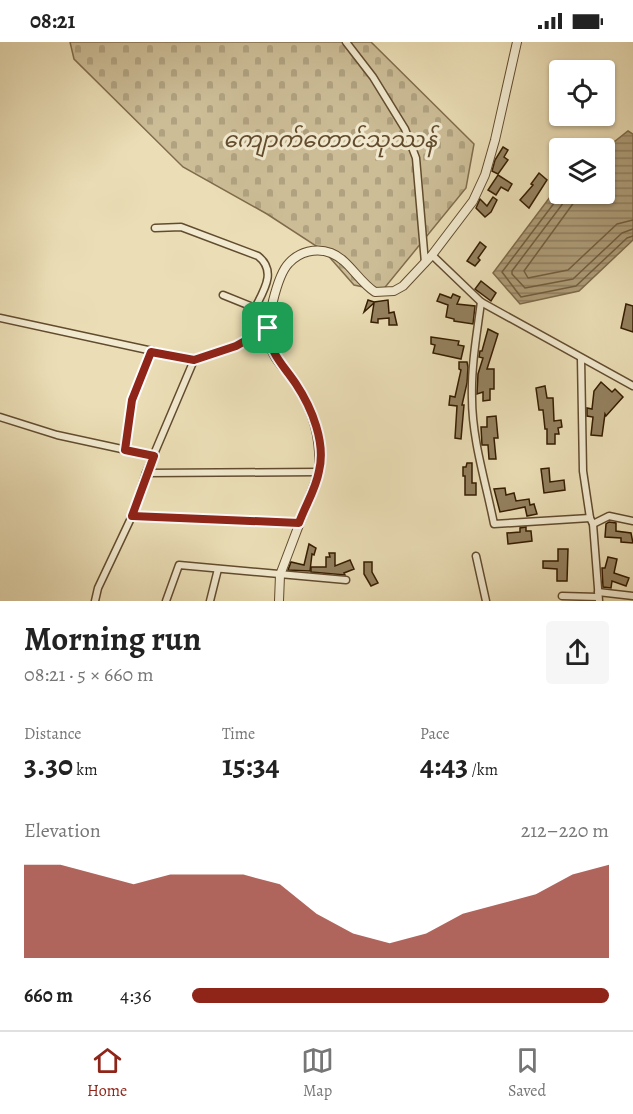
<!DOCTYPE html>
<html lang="en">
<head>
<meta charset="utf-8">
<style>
  body { margin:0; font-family:Alegreya,"Noto Sans Myanmar",serif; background:#f6f6f6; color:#222; height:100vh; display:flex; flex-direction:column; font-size:22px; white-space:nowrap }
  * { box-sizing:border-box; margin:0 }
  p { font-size:20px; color:#767676 }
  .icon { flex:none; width:33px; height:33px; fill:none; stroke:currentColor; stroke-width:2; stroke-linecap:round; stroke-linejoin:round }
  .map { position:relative; height:559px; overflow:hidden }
  .drawer { display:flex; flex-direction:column; background:#fff; flex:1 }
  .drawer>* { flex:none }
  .buttons { position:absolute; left:549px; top:18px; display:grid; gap:12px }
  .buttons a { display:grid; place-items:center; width:66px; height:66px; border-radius:6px; background:#fff; box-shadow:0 2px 4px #0004; font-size:30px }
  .pin { position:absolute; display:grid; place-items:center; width:51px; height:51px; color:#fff; margin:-26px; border-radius:12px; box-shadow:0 3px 9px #0006 }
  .round { display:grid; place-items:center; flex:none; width:63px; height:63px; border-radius:6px; background:#f6f6f6 }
  .overview { display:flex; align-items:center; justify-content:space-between; height:102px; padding:0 24px }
  h1 { font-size:33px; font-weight:600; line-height:45px }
  .figures { display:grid; grid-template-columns:repeat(3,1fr); gap:9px; height:102px; padding:6px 24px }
  .figures div { display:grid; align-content:center }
  .figures b { font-size:30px; font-weight:600 }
  .figures small { font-size:16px; font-weight:400 }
  .figures p { font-size:16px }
  .chart { height:168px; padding:12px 24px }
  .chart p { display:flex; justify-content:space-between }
  .chart svg { width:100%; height:108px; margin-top:6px; fill:#8f2418; opacity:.7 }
  ul { padding:0 24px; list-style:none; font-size:20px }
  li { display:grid; grid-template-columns:96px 72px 1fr; align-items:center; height:45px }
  li i { height:15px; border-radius:8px; background:#8f2418 }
  .status { display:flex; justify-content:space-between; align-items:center; height:42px; padding:0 30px; background:#fff; direction:ltr }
  .status svg { height:16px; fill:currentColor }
  .dock { display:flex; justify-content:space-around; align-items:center; height:84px; border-top:2px solid #e0e0e0; background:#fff; font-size:16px; color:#767676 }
  .dock a { display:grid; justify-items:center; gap:3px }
  .dock .on { color:#8f2418 }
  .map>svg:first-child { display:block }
  .cemetery { fill:url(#cemetery-stones); stroke:#806c4c; stroke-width:1.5 }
  .water { fill:url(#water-rules); stroke:#7d6948; stroke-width:1.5 }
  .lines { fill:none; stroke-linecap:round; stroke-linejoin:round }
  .shore { stroke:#715c3c; stroke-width:1.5 }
  .building { fill:#94815f; stroke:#351c00; stroke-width:1.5 }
  .minor-casing { stroke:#624c2e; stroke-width:9 }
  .tertiary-casing { stroke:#624c2e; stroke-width:10 }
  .minor { stroke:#f2ead0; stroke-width:6 }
  .tertiary { stroke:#f2ead0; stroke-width:8 }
  .route-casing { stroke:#fff; stroke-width:12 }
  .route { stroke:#8f2418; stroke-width:8 }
  .labels { text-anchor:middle; stroke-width:6; stroke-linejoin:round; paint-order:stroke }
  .park-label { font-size:22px; font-style:italic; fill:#624c2d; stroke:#f2ead0 }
</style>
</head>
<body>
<div class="status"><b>08:21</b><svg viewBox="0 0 49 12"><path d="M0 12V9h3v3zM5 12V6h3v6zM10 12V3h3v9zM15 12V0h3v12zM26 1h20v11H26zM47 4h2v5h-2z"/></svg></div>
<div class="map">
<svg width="633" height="559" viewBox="0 0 633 559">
  <defs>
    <pattern id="cemetery-stones" width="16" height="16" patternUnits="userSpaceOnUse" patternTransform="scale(1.5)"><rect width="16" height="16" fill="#ccbd97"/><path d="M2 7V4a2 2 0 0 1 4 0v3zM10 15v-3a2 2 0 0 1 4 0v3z" fill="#b0a280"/></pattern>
    <pattern id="water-rules" width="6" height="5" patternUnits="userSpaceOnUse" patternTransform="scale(1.5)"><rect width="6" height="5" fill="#ad9c78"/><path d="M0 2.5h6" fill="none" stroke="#8e7e60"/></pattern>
  </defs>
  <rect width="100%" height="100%" fill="#ebdeb6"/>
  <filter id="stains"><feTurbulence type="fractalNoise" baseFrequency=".00333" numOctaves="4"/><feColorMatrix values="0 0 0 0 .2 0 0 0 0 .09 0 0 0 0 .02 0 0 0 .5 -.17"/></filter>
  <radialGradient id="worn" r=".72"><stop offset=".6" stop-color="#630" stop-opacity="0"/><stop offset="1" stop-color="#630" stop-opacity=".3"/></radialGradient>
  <polygon class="cemetery" points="70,0 371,0 474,102 466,146 382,249 354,243 324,209 267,172 183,125 74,17"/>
  <polygon class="water" points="628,89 633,92 633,198 579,249 520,262 493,231 559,143 560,152 604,152 605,107"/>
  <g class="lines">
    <g class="shore">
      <polyline points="561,152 502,230 521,255 576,244 627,196 633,194"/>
      <polyline points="570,152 512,229 512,232 525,246 573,237 622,191 633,187"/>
      <polyline points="580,152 524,229 528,236 568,228 617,182 633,178"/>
    </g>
  </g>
  <g class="building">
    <polygon points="503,105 508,108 504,115 508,118 498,132 492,129 495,118"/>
    <polygon points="539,131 547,138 529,166 520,158 533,143 531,142"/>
    <polygon points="498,133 512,142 508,149 501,145 496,153 488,148"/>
    <polygon points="493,155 497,158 491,170 485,175 476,166 480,157 487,164"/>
    <polygon points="480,200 486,205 478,216 480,218 475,224 467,219"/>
    <polygon points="481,239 496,251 491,259 475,247"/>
    <polygon points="440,252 451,256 453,252 460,255 457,262 475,264 473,282 454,279 454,277 446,275 448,263 437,259"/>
    <polygon points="368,258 374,260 388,258 389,271 394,270 397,283 389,283 389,276 378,277 378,281 371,280 374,261 364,270"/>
    <polygon points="626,262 633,264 633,290 621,286"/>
    <polygon points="488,287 498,292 487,327 494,327 494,347 490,347 490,358 483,359 483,350 477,352 478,332 483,316 479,315 480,309 482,309"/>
    <polygon points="431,295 459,299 458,303 464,304 461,317 433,311 435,303 431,302"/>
    <polygon points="459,320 467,320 468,325 467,341 462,363 464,363 461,397 455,396 457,364 449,363 450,354 455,355 461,328 459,327"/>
    <polygon points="601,340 612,350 615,347 623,355 606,374 605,372 602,394 591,393 593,375 587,374 587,366 592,367 594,349"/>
    <polygon points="545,344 547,356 553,356 554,379 561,378 562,385 558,386 559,392 555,392 555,402 547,402 547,387 545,387 543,368 539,368 536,346"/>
    <polygon points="496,374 498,396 494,396 496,417 489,417 488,403 482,403 481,385 487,385 487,375"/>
    <polygon points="467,421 472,421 472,441 476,441 476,453 465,453 465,434 463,434 463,425 466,425"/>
    <polygon points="549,426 550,440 564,438 565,448 544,451 541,427"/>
    <polygon points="505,446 506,453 514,451 516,459 529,457 530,463 534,462 537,472 527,474 525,465 500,470 494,447"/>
    <polygon points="609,480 616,481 616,489 631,491 633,501 621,500 621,496 605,495 606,482"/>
    <polygon points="526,485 526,489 531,489 532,499 508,502 507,491 520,490 520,486"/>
    <polygon points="309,502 316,506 314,513 312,512 310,529 288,528 291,520 304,523"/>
    <polygon points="558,507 568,507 567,539 557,539 557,527 543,526 543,519 558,519"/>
    <polygon points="329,511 335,511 335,524 350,518 354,527 344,531 345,533 311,530 311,525 326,525 326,515 330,515"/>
    <polygon points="608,515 617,517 614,531 629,536 626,544 612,539 611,546 603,545 602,526 605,526"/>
    <polygon points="364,520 372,520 372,530 378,541 371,544 364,532"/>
  </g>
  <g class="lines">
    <g class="minor-casing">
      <g id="minor">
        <polyline points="346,0 373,35 405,87 416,116 425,221"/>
        <path d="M 155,186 L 181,185 L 258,214 C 277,229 264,248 255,266"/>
        <polyline points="432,213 481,260 633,344"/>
        <polyline points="223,253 270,272"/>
        <path d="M 481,260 C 477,291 471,324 472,356 C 472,398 486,441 494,482 L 590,476"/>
        <polyline points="0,276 194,318 236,304 268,286"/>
        <polyline points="581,316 583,429 590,476 593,482 599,559"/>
        <polyline points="0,375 57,393 154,414"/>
        <polyline points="125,408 132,358 151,310"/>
        <polyline points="146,431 319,430"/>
        <polyline points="132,474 299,481"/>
        <polyline points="593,482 609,474 633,479"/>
        <polyline points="476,514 486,559"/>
        <polyline points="598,550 633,554"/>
        <polyline points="562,554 598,555"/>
        <polyline points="95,559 98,546 132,474 146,431 194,318"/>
        <polyline points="166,559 179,523 346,538"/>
        <polyline points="210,559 218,527"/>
      </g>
    </g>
    <g class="tertiary-casing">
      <path id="tertiary" d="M 279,559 L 280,533 L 319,430 C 321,397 314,370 296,342 C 288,329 272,317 269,300 C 265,284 277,233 289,221 C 299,210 316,205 331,211 C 349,218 358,239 375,250 L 394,249 L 403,244 L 432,213 L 473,159 L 485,133 L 495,98 L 517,0"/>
    </g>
    <use href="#minor" class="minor"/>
    <use href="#tertiary" class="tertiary"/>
  </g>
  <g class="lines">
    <g class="route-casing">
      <path id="route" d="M 268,286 C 270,313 282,321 296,342 C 312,366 326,401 319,429 C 316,447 305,464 299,481 L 132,474 L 154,414 L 125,408 L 132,358 L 151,310 L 194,318 L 236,304 Z"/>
    </g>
    <use href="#route" class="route"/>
  </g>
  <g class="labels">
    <g class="park-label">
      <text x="330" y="105">ကျောက်တောင်သုဿန်</text>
    </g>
  </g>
  <rect width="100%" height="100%" filter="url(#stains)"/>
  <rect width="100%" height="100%" fill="url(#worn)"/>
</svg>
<div class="buttons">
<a><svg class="icon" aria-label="locate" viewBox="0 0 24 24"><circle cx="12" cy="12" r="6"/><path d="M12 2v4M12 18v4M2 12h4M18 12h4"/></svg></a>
<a><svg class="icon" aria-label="layers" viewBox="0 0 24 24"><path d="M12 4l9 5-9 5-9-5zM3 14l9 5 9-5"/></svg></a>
</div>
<div class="pin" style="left:268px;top:286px;background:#1e9e55"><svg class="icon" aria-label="arrive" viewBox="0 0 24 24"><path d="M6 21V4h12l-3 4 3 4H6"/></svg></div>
</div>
<section class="drawer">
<div class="overview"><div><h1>Morning run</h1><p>08:21 · 5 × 660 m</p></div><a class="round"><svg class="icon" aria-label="share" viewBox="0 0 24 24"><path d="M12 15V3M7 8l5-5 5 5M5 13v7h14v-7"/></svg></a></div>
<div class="figures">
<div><p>Distance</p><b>3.30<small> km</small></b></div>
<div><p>Time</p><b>15:34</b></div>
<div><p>Pace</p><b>4:43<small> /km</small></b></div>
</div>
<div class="chart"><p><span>Elevation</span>212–220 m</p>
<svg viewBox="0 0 160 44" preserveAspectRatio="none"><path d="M0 44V6L10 6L20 10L30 14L40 10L50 10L60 10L70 14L80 26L90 34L100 38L110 34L120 26L130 22L140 18L150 10L160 6V44z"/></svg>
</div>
<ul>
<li><b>660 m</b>4:36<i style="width:100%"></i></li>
</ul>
</section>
<nav class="dock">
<a class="on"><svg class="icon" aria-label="home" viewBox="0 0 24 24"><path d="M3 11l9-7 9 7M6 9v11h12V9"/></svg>Home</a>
<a><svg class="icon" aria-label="map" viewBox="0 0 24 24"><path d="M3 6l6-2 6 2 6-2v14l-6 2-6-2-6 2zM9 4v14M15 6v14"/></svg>Map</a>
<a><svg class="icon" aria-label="saved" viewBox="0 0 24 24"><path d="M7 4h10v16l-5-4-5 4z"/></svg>Saved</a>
</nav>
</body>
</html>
